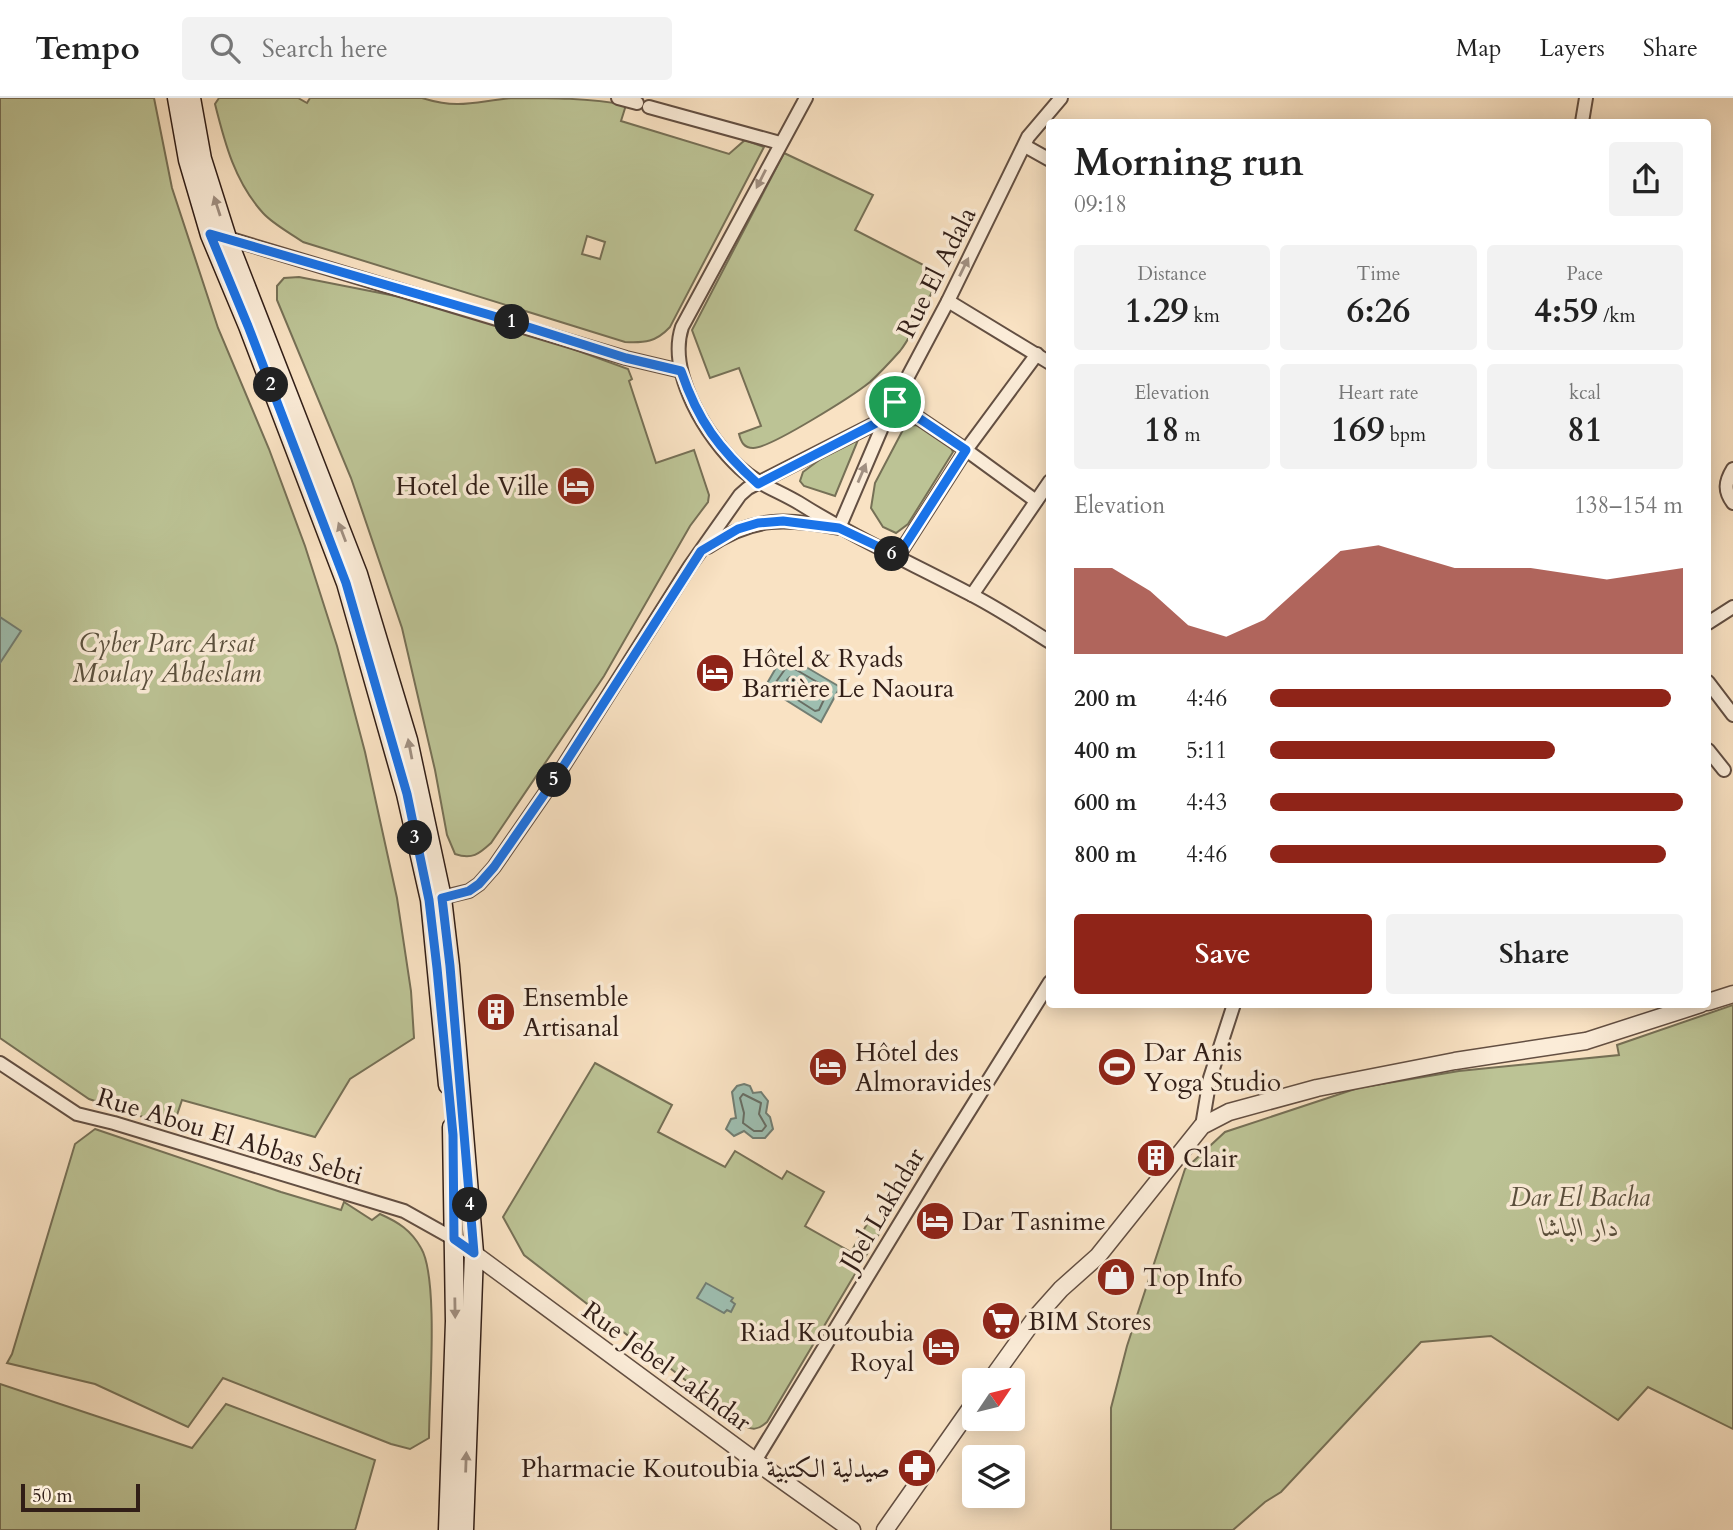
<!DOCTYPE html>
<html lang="en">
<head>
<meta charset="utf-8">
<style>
  body { margin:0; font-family:Cardo,Amiri,serif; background:#f2f2f2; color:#222; height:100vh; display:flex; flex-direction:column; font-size:26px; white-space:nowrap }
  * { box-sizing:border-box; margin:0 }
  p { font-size:23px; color:#767676 }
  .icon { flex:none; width:38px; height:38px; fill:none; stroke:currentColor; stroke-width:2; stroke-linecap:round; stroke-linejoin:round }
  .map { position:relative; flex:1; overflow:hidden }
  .sheet { position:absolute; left:1046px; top:21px; width:665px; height:889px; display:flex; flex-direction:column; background:#fff; border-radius:7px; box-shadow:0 4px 18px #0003 }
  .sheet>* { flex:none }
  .needle { width:46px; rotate:55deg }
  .fabs { position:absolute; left:962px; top:1270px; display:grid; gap:14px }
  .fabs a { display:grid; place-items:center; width:63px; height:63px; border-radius:7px; background:#fff; box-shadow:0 4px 18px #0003; font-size:35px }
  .scale { position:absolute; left:21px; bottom:18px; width:119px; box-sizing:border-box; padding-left:7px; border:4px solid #311e17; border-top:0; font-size:19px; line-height:24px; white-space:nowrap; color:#311e17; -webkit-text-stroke:5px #fbecd8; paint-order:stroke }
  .pin { position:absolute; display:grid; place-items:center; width:60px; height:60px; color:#fff; margin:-30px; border:4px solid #fff; border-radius:50%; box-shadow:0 2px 7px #0007 }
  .km { position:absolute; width:35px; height:35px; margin:-18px; border-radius:50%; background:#222; color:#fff; font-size:19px; line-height:35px; text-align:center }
  .round { display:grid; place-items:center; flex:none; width:74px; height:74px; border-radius:7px; background:#f2f2f2 }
  .overview { display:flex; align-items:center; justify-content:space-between; height:119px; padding:0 28px }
  h1 { font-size:38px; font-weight:700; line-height:52px }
  .figures { display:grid; grid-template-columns:repeat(3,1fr); gap:10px; height:119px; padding:7px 28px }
  .figures div { display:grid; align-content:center; border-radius:7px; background:#f2f2f2; text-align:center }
  .figures b { font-size:35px; font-weight:700 }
  .figures small { font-size:19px; font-weight:400 }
  .figures p { font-size:19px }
  .chart { height:196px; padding:14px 28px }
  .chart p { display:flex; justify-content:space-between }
  .chart svg { width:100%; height:126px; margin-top:7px; fill:#8f2418; opacity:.7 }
  .button { display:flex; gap:14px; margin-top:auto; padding:14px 28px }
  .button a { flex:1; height:80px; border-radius:7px; background:#8f2418; color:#fff; font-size:28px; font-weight:700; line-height:80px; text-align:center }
  .button a+a { background:#f2f2f2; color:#222 }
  ul { padding:0 28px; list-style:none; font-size:23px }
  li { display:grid; grid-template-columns:112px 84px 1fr; align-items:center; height:52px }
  li i { height:18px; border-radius:9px; background:#8f2418 }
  header { display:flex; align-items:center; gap:42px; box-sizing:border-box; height:98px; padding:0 35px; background:#fff; border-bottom:2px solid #e0e0e0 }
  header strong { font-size:33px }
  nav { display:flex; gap:38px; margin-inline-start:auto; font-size:24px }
  .search { width:490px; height:63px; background:#f2f2f2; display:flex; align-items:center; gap:18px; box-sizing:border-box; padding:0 24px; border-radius:7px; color:#767676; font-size:26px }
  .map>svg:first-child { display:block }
  .green { fill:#bcc395; stroke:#767056; stroke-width:2; fill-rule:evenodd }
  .water { fill:#9ebeb0; stroke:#727e73; stroke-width:2 }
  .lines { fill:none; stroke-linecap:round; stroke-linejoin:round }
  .shore { stroke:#686e64; stroke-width:2 }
  .minor-casing { stroke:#634f42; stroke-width:16 }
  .tertiary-casing { stroke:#634f42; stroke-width:19 }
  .secondary-casing { stroke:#311e17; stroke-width:21 }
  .minor { stroke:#fbecd8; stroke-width:12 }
  .tertiary { stroke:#fbecd8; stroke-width:16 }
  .secondary { stroke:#fbecd8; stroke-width:18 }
  .oneway { fill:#a08f81 }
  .route-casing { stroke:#fff; stroke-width:14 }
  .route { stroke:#1a73e8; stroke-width:9 }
  .labels { text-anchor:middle; stroke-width:7; stroke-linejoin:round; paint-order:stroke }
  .street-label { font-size:26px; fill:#311e17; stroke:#fbecd8 }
  .poi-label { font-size:26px; fill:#311e17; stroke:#fbecd8; text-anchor:start }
  .park-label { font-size:26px; font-style:italic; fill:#5b503d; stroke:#fbecd8 }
</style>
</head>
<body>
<header>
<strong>Tempo</strong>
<div class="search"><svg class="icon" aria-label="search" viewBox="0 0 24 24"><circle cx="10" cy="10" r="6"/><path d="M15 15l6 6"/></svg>Search here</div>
<nav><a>Map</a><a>Layers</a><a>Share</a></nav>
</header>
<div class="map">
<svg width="1733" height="1432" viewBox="0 0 1733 1432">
  <rect width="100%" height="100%" fill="#f9e2c3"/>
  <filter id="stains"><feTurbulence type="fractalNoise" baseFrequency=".00286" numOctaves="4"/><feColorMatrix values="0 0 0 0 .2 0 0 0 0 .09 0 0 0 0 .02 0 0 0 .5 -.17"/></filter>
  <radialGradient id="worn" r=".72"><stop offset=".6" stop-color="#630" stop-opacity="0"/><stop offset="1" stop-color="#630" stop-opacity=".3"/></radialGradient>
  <g class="green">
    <polygon points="0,0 154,0 172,90 218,230 269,351 305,448 337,548 365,654 397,800 411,893 414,940 350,981 315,1039 182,1002 173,1029 89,1001 0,940"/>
    <path d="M 219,0 L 298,0 L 307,5 L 310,0 L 422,0 C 461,12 476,3 513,0 C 550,0 589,0 626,7 L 621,23 L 729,56 L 745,42 L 764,49 L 670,229 C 656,244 645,245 625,244 L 303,144 C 290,135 273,126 263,115 C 235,84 225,46 215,6 ZM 587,138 L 605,144 L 600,161 L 582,156 Z"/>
    <path d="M 784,55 L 873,97 L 855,132 L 941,176 C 929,198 915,234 900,253 C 891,263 880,275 870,284 C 854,297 769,351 753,350 C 744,350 741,344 739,336 L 761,328 L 739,270 L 710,280 L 692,232 Z"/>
    <path d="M 299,179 L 426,204 L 507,227 L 628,271 L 632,281 L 629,283 L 656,365 L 694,352 L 709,397 L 708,404 L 690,428 L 604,578 L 491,745 C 479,756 472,762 455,756 L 447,737 L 435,672 L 402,530 L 351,380 L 277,202 L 277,188 L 284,180 Z"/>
    <polygon points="917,327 950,347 953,354 908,426 896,435 883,429 871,410 875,385 905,328"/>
    <polygon points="858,338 858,342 835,398 804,388 800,383 803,374 849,340"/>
    <polygon points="1733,907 1733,1331 1648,1289 1618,1322 1491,1238 1421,1244 1281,1394 1265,1404 1233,1432 1111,1432 1111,1310 1127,1248 1185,1071 1225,1034 1358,990 1459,973 1619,957 1617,947"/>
    <path d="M 595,965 L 672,1007 L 658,1034 L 725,1069 L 735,1053 L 782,1081 L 787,1073 L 824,1094 L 805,1128 L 851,1154 L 870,1121 L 883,1129 L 767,1324 C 758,1332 752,1333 742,1326 L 524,1157 L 503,1119 Z"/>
    <path d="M 95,1031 L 281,1094 L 341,1112 L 344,1104 L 372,1122 L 380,1116 C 398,1124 411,1132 421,1150 C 439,1180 429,1300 429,1340 L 410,1351 L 391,1346 L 223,1280 L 188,1329 L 95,1286 L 7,1265 L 12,1256 L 75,1046 Z"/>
    <polygon points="0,1286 192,1350 226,1306 375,1362 356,1429 355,1432 0,1432"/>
  </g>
  <g class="water">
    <polygon points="0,519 21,533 0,565"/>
    <polygon points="784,556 840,589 821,624 765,589"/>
    <polygon points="744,986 750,988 753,995 761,994 768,1003 766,1015 770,1019 773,1031 765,1040 753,1040 744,1033 734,1038 726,1031 731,1021 736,1020 732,994 737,988"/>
    <polygon points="706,1185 733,1200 731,1203 735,1206 731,1214 727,1212 724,1215 697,1200"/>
  </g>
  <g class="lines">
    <g class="shore">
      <polygon points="788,567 829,591 819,612 815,613 776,588 776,584"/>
      <polygon points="790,579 817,594 817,599 812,600 789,585 787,582"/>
      <polygon points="743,996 761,1005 759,1016 766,1028 762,1033 754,1033 743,1025 744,1015 740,1000"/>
    </g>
    <g class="minor-casing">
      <g id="minor">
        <polyline points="618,0 637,5"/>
        <path d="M 806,0 L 682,229 C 667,275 707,340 740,370 C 757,386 779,393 799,405 C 853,439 911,465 968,495 C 996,509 1023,527 1050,544"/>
        <polyline points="649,9 780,45"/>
        <polyline points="1582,24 1586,0"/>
        <polyline points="1025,48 1050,62"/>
        <polyline points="224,139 626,260 681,273"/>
        <polyline points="948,203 1050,265"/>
        <polyline points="895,304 966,352 1036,403"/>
        <path d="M 1733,371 C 1725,384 1724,393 1733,405"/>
        <path d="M 708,449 C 753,418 787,420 839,430 L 886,320"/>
        <polyline points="898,458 966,352 1037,256"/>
        <polyline points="972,497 1050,383"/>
        <polyline points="1708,525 1733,509"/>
        <polyline points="1708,584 1733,617"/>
        <polyline points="1708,652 1724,672"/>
        <polyline points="436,801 469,793 479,786 494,769 559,675 690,468 740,397 748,390 886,320 948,203 1028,39 1061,0"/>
        <polyline points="0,965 77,1016 114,1025 404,1113 454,1141"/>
        <polyline points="1202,1028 1210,980 1234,906"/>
        <polyline points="755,1363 936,1066 1050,884"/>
      </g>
    </g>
    <g class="tertiary-casing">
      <g id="tertiary">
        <polyline points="1708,904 1733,896"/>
        <polyline points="454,1141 755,1363 852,1432"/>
        <polyline points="990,1283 1036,1219 1061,1191 1098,1158 1202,1028 1229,1014 1317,990 1455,963 1586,943 1701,906"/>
        <polyline points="885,1432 975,1304"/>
      </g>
    </g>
    <g class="secondary-casing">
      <g id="secondary">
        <polyline points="177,0 188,62 210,137 248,228 346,485 406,696 430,802 448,987"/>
        <polyline points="191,0 202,61 227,140 358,476 408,642 442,800 450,868 474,1155 464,1432"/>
        <polyline points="448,1432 455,1223 452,1029"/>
      </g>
    </g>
    <use href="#minor" class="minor"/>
    <use href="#tertiary" class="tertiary"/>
    <use href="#secondary" class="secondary"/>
  </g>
  <defs><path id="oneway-solid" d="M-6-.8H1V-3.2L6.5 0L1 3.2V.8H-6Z" transform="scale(1.75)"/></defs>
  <g class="oneway">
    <use href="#oneway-solid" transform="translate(761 81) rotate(117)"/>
    <use href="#oneway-solid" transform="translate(217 108) rotate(-108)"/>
    <use href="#oneway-solid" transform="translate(964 169) rotate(-64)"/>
    <use href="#oneway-solid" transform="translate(862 375) rotate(-67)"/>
    <use href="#oneway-solid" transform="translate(342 434) rotate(-111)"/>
    <use href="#oneway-solid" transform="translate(410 651) rotate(-101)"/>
    <use href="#oneway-solid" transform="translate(455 1210) rotate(89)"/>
    <use href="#oneway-solid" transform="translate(466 1364) rotate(-88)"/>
  </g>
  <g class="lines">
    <g class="route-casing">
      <path id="route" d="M 210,136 L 490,217 L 626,260 L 681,273 C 698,323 719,351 758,386 L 886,320 L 895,304 L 966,352 L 898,458 L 839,430 L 783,423 L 758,425 L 738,431 L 701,453 L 559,675 L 494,769 L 479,786 L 469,793 L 442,800 L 450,868 L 474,1155 L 454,1141 L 453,1037 L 437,870 L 429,802 L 407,696 L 346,485 L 248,228 Z"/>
    </g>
    <use href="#route" class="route"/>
  </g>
  <defs>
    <g id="hotel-disc" transform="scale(2.0125)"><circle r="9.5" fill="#8f2418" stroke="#fbecd8"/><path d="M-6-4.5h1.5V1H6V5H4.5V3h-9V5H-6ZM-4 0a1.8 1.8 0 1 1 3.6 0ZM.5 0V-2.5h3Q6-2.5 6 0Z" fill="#fff"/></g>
    <g id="building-disc" transform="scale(2.0125)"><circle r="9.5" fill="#8f2418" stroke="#fbecd8"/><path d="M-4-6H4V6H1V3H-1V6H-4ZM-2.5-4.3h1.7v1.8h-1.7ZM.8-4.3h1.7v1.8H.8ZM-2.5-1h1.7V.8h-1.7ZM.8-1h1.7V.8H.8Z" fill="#fff"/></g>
    <g id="stadium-disc" transform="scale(2.0125)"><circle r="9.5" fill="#8f2418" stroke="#fbecd8"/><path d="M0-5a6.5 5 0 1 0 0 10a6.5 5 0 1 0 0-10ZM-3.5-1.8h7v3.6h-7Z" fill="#fff"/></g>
    <g id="shop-disc" transform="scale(2.0125)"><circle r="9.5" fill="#8f2418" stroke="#fbecd8"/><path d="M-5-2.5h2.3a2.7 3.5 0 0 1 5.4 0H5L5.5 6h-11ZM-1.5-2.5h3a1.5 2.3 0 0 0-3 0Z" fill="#fff"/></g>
    <g id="supermarket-disc" transform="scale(2.0125)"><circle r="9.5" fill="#8f2418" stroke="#fbecd8"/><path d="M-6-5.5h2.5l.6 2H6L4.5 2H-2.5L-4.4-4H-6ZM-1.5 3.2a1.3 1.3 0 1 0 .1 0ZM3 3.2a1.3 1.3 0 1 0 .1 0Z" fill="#fff"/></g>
    <g id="pharmacy-disc" transform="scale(2.0125)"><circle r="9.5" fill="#8f2418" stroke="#fbecd8"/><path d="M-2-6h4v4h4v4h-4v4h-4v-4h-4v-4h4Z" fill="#fff"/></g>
  </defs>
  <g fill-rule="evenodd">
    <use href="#hotel-disc" x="576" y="388"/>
    <use href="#hotel-disc" x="715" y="575"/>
    <use href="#building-disc" x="496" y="914"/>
    <use href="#hotel-disc" x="828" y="969"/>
    <use href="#stadium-disc" x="1117" y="969"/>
    <use href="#building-disc" x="1156" y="1060"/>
    <use href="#hotel-disc" x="935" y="1123"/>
    <use href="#shop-disc" x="1116" y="1179"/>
    <use href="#supermarket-disc" x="1001" y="1223"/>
    <use href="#hotel-disc" x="941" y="1249"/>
    <use href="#pharmacy-disc" x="917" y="1370"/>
  </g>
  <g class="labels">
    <g class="street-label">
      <text transform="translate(936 174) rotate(-63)" y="9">Rue El Adala</text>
      <text transform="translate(230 1038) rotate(17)" y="9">Rue Abou El Abbas Sebti</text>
      <text transform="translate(882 1111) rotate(-59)" y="9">Jbel Lakhdar</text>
      <text transform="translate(667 1268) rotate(36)" y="9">Rue Jebel Lakhdar</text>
    </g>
    <g class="poi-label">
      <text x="549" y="397" text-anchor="end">Hotel de Ville</text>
      <text x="742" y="569">Hôtel &amp; Ryads<tspan x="742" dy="30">Barrière Le Naoura</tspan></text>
      <text x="523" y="908">Ensemble<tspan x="523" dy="30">Artisanal</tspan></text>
      <text x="855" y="963">Hôtel des<tspan x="855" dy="30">Almoravides</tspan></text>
      <text x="1144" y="963">Dar Anis<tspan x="1144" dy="30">Yoga Studio</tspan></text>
      <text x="1183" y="1069">Clair</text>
      <text x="962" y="1132">Dar Tasnime</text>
      <text x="1143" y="1188">Top Info</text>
      <text x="1028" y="1232">BIM Stores</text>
      <text x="914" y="1243" text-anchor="end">Riad Koutoubia<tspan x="914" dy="30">Royal</tspan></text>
      <text x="890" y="1379" text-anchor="end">Pharmacie Koutoubia صيدلية الكتبية</text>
    </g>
    <g class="park-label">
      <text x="167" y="554">Cyber Parc Arsat<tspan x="167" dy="30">Moulay Abdeslam</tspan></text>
      <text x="1580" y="1108">Dar El Bacha<tspan x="1580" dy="30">دار الباشا</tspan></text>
    </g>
  </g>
  <rect width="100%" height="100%" filter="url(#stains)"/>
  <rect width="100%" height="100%" fill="url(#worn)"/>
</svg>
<div class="fabs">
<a><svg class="needle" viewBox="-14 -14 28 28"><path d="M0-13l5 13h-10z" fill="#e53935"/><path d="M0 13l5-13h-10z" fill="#767676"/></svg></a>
<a><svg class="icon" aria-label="layers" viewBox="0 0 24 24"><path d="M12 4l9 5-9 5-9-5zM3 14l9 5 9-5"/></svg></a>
</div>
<div class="scale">50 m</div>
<div class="pin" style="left:895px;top:304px;background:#1e9e55"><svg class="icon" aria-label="arrive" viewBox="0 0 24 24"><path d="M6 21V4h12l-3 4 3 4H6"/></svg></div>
<b class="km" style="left:512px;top:224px">1</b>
<b class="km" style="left:271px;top:287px">2</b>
<b class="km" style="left:415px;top:740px">3</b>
<b class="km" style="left:470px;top:1107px">4</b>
<b class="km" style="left:554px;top:682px">5</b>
<b class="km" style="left:892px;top:456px">6</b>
<section class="sheet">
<div class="overview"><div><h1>Morning run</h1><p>09:18</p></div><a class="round"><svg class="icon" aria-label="share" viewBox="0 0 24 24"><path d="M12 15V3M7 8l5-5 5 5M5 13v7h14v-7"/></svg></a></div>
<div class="figures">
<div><p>Distance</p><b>1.29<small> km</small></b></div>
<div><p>Time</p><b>6:26</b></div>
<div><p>Pace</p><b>4:59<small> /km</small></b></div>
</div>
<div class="figures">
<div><p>Elevation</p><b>18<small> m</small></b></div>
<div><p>Heart rate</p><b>169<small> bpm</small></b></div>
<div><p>kcal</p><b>81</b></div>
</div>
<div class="chart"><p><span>Elevation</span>138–154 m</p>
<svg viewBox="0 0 160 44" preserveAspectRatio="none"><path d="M0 44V14L10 14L20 22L30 34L40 38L50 32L60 20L70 8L80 6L90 10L100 14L110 14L120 14L130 16L140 18L150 16L160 14V44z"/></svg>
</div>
<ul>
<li><b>200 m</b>4:46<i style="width:97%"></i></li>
<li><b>400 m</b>5:11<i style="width:69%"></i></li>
<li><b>600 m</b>4:43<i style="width:100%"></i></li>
<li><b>800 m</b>4:46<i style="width:96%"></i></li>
</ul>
<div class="button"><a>Save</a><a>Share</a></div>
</section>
</div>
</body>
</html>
